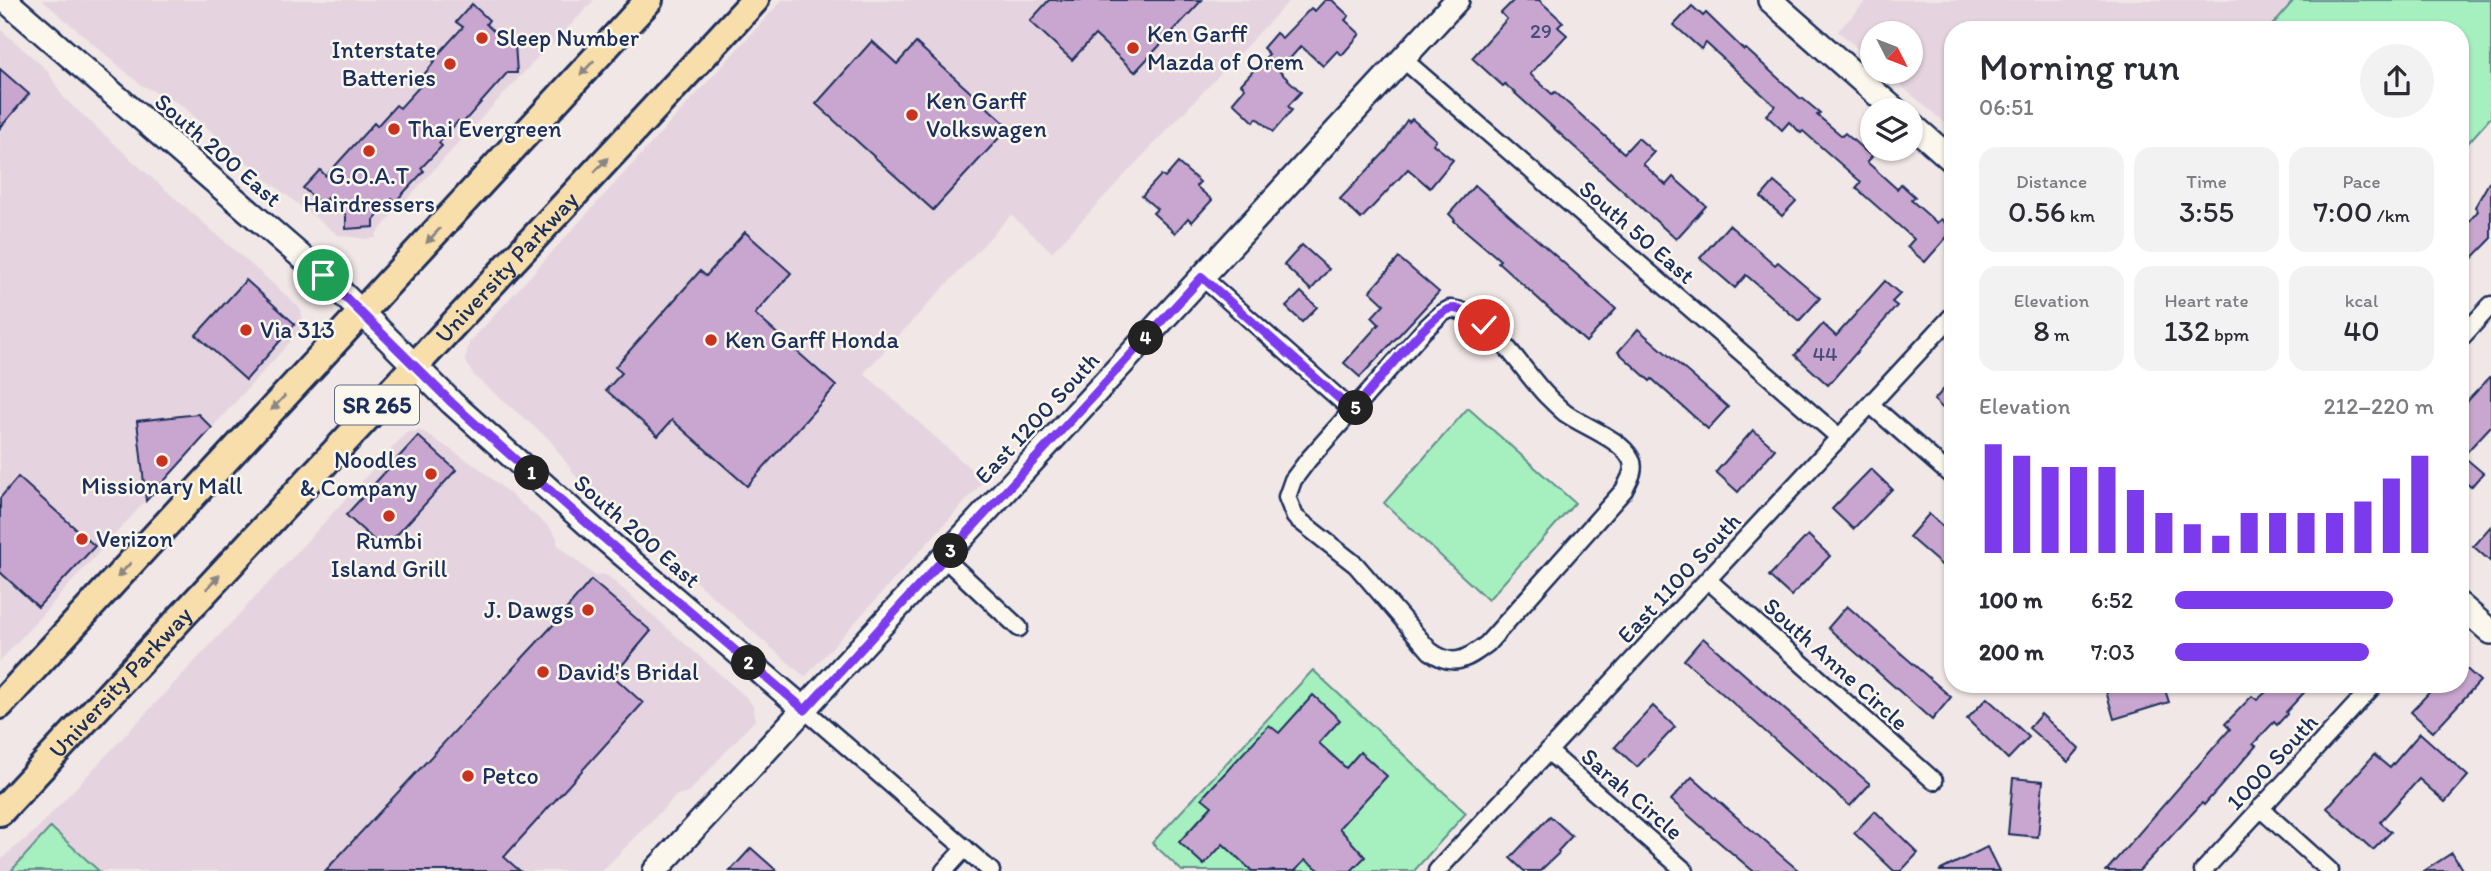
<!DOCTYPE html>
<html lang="en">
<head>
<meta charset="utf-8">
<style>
  body { margin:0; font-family:Itim,sans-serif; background:#f2f2f3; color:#2b2b33; height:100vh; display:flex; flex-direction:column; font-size:26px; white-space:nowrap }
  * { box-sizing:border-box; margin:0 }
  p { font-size:23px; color:#7c7c81 }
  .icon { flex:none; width:38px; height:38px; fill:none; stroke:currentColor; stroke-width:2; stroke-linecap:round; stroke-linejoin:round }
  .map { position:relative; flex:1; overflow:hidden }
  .sheet { position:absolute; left:1944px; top:21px; width:525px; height:672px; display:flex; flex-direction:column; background:#fff; border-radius:28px; box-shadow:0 2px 5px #0004 }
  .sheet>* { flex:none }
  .needle { width:46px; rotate:132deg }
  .fabs { position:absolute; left:1860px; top:21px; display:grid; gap:14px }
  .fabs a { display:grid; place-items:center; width:63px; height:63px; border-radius:50%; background:#fff; box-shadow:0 2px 5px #0004; font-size:35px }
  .pin { position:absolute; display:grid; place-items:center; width:60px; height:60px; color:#fff; margin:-30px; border:4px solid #fff; border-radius:50%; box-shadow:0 2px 7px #0007 }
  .km { position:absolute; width:35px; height:35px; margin:-18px; border-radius:50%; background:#222; color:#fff; font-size:19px; line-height:35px; text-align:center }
  .round { display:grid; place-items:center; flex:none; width:74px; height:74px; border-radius:37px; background:#f2f2f3 }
  .overview { display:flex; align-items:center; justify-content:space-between; height:119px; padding:0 35px }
  h1 { font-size:38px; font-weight:600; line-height:52px }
  .stats { display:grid; grid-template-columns:repeat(3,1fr); gap:10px; height:119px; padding:7px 35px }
  .stats div { display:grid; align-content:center; border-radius:18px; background:#f2f2f3; text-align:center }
  .stats b { font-size:30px; font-weight:600 }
  .stats small { font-size:19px; font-weight:400 }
  .stats p { font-size:19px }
  .chart { height:196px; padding:14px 35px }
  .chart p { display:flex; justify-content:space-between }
  .chart svg { width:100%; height:126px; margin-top:7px; stroke:#7c3aed; stroke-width:6 }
  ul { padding:0 35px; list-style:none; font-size:23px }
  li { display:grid; grid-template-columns:112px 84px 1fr; align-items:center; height:52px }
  li i { height:18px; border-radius:9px; background:#7c3aed }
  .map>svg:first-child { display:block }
  .built { fill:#e5d4df }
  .green { fill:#a6efbe; stroke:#608f8e; stroke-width:2 }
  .building { fill:#c9a6cf; stroke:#1b2f5e; stroke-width:2 }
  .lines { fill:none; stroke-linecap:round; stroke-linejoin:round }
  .street-casing { stroke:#1b2f5e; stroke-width:21 }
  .secondary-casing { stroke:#1b2f5e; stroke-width:28 }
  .primary-casing { stroke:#1b2f5e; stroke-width:32 }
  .street { stroke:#fbf7ec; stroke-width:16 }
  .secondary { stroke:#fbf7ec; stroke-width:23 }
  .primary { stroke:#f8deab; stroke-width:26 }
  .oneway { fill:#8a8684 }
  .route-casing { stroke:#fff; stroke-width:14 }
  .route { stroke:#7c3aed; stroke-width:9 }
  .poi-dot { fill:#c8321e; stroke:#fbf7ec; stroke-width:2.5 }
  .labels { text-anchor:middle; stroke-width:5; stroke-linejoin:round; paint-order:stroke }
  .number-label { font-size:21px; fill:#464d7a }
  .shield { fill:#fbf7ec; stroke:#5e6b89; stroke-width:2 }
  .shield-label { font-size:23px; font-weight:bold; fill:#1b2f5e }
  .poi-label { font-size:24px; fill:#1b2f5e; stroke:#fbf7ec; text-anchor:start }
  .street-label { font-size:24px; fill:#1b2f5e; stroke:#fbf7ec }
</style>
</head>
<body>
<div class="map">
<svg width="2491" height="871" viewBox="0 0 2491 871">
  <rect width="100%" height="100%" fill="#f1e7e6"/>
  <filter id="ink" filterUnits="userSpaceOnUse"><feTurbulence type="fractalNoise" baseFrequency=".0143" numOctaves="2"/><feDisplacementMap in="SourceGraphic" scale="14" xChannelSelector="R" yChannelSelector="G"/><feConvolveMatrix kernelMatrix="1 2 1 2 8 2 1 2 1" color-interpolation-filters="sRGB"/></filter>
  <g filter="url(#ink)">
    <g class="built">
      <polygon points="42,0 594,0 551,46 549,45 395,212 376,234 376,238 366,239 338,235 267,180 180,104 141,85"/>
      <polygon points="782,0 1290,0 1052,252 1011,215 864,373 984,481 805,677 578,479 549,439 475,377 465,360 469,343"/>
      <polygon points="1867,0 2295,0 2269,30 1953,30 1953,130 1885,72 1911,72 1911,33 1872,33 1872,61 1838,31"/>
      <polygon points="0,29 47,70 63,97 143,170 294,302 301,310 303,321 300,331 0,661"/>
      <polygon points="422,431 479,468 549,527 557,537 557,544 595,576 601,574 608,576 746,697 753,706 755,720 688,793 677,795 602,871 0,871 0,861 7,854 33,833 263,589 407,432"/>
    </g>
    <g class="green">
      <polygon points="2294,0 2491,0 2491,117 2461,151 2460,30 2268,30"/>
      <polygon points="1468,408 1575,503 1488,600 1384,503"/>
      <polygon points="1313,670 1466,813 1414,871 1182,871 1152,843"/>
      <polygon points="51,827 54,830 99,871 11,871"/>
    </g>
    <g class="building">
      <polygon points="1049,0 1202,0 1135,72 1095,35 1072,60 1030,21"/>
      <polygon points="1325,0 1332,0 1349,16 1345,20 1360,34 1342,55 1337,51 1323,66 1301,46 1279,71 1301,92 1288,106 1292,110 1273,132 1257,118 1254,122 1233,102 1245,88 1241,84 1269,54 1263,48 1276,33 1282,38 1311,8 1315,11"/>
      <polygon points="1514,0 1539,0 1563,22 1558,27 1567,35 1530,74 1552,94 1555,92 1624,153 1638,138 1654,152 1643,164 1666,185 1673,177 1706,206 1676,239 1505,84 1503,86 1472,58 1507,19 1501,13"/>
      <polygon points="472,4 489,20 486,24 507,44 515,44 517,73 507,73 462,124 458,121 439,143 442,146 421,168 424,171 395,202 392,199 374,220 374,227 346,229 346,215 327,198 321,204 303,188 320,170 326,176 374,123 377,126 396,105 400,108 421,85 418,82 435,61 433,60 463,27 456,22"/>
      <polygon points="1692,6 1703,16 1706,13 1744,50 1746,49 1801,99 1802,98 1820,113 1817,115 1842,136 1845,133 1872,157 1867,162 1897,189 1901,184 1915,197 1911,200 1937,223 1941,219 1953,230 1925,262 1907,247 1914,239 1856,188 1861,182 1803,131 1801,133 1789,122 1782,130 1766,115 1775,106 1706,43 1701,49 1674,25"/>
      <polygon points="872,41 897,64 916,43 1009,127 933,210 816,104"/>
      <polygon points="0,69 29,94 0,128"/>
      <polygon points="1412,119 1436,140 1433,144 1453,160 1430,188 1408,169 1361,219 1340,199 1386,151 1407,120 1409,122"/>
      <polygon points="1178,163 1200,182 1196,186 1212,200 1192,222 1188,218 1175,233 1153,213 1157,209 1142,196 1161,175 1165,178"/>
      <polygon points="2491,179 2491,239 2460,271 2460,232 2478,211 2475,207"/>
      <polygon points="1774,182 1796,201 1782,216 1761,197"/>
      <polygon points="1475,185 1616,309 1586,342 1498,262 1500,260 1454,221 1455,220 1449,214"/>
      <polygon points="1729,225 1775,265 1778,262 1820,298 1799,321 1746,275 1735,288 1700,258"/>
      <polygon points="745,232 791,273 755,314 836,386 747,486 672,420 658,436 606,390 622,373 615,367 700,271 706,276"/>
      <polygon points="1302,245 1329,269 1311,290 1284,265"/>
      <polygon points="1399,258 1439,292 1360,377 1344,363 1379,324 1372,317 1384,304 1370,291"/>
      <polygon points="246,280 295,324 246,380 196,335"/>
      <polygon points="1885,281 1900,294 1892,302 1897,306 1828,385 1795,355 1823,324 1836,336"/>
      <polygon points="1301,292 1317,307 1302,322 1286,307"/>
      <polygon points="1638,329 1728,407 1708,429 1652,379 1650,381 1618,352"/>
      <polygon points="2491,376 2491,426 2463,456 2483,473 2471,487 2460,478 2460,409"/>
      <polygon points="1953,379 1953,418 1934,400"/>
      <polygon points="198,414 212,428 146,501 137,421"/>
      <polygon points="1753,430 1775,449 1738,492 1716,472"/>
      <polygon points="418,436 456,470 384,549 346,515"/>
      <polygon points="1871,469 1892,489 1853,529 1832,509"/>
      <polygon points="18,477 95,546 38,607 0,572 0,498"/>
      <polygon points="1929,514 1953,536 1953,575 1909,537"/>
      <polygon points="2491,526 2491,562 2473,546"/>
      <polygon points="1808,535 1830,556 1791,596 1769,576"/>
      <polygon points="591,580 651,631 613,676 643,703 504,857 520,871 325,871 555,623"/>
      <polygon points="1847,606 1951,697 1932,720 1828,628"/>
      <polygon points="1703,638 1870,784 1850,806 1684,660"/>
      <polygon points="2460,663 2480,681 2433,732 2411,712 2437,684 2460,684"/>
      <polygon points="2126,684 2163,684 2169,702 2114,719 2106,691"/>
      <polygon points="2275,684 2312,684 2286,712 2287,714 2277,725 2274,722 2253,744 2256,746 2204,805 2202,803 2139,871 2106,871 2230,729 2225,724 2252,696 2257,700"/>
      <polygon points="1313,695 1340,720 1319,743 1346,768 1360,752 1387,776 1339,828 1365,857 1351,871 1321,871 1305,860 1295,871 1252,871 1223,844 1204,865 1179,842 1212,806 1202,798 1269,725 1279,733"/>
      <polygon points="1987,698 2029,737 2008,759 1967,719"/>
      <polygon points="1653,706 1675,727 1637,767 1615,747"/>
      <polygon points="2041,714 2079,749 2068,762 2029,728"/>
      <polygon points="2420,733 2468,776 2445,802 2419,779 2380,822 2391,832 2373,850 2327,808 2374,755 2390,768"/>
      <polygon points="1692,777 1733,814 1799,871 1753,871 1713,837 1671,800"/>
      <polygon points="2013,778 2043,781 2038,837 2008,834"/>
      <polygon points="1875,811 1918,853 1901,871 1894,871 1854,833"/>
      <polygon points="1550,816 1572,836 1558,851 1559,853 1540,871 1524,871 1510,858"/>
      <polygon points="1987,847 1999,871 1939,871"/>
      <polygon points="751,848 777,871 730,871"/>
      <polygon points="2452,853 2463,871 2424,871"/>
    </g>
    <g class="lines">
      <g class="street-casing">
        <g id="street">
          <polyline points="1404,60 1840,438"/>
          <polyline points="1202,277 1353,411"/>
          <path d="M 1450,309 C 1491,312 1522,372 1549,398 C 1554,403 1559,408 1565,413 C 1583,426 1621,439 1631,459 C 1636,470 1629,480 1624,490 L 1487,644 C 1466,660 1453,668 1430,651 L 1356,565 L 1295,517 L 1287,497 L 1293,480 L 1308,460 L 1424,330 L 1441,314 Z"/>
          <polyline points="2460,339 2491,305"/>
          <polyline points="1871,405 1953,477"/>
          <polyline points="944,558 1019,628"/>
          <polyline points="1708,580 1934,781"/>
          <polyline points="805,710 991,871"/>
          <polyline points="1548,751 1685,871"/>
          <polyline points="2260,808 2330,871"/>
          <polyline points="944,871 965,848"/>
          <polyline points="1437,871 1953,315"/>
          <polyline points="2203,871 2375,684"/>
        </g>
      </g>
      <g class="secondary-casing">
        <g id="secondary">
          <polyline points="5,0 334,285 452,403 600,535 805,710"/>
          <polyline points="1770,0 1895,110"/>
          <polyline points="1911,124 1953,161"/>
          <polyline points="2460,605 2491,632"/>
          <polyline points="655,871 1457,0"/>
        </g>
      </g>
      <g class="primary-casing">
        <g id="primary">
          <polyline points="0,705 649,0"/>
          <path id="s1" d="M 0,812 L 755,0"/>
        </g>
      </g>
      <use href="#street" class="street"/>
      <use href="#secondary" class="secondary"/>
      <use href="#primary" class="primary"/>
    </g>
    <defs><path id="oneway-solid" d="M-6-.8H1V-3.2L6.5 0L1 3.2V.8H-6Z" transform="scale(1.75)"/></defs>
    <g class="oneway">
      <use href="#oneway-solid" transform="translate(587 68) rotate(133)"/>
      <use href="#oneway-solid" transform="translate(601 165) rotate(-47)"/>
      <use href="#oneway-solid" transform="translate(433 236) rotate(133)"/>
      <use href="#oneway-solid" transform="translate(278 403) rotate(133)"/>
      <use href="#oneway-solid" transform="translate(124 570) rotate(133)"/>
      <use href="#oneway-solid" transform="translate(213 582) rotate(-47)"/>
    </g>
  </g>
  <g class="lines" filter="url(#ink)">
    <g class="route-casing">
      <path id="route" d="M 323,275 L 452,403 L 600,535 L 805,710 L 1202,277 L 1353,411 C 1369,392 1430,314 1450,309 C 1462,306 1475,318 1484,325"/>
    </g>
    <use href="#route" class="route"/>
  </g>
  <g class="poi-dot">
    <circle cx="482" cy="38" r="7"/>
    <circle cx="1133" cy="48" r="7"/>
    <circle cx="450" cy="64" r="7"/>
    <circle cx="912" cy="115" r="7"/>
    <circle cx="394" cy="129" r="7"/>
    <circle cx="369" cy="151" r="7"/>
    <circle cx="246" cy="330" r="7"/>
    <circle cx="711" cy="340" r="7"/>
    <circle cx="162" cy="461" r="7"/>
    <circle cx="431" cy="474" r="7"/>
    <circle cx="389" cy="516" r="7"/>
    <circle cx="82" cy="539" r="7"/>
    <circle cx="588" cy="610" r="7"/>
    <circle cx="543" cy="672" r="7"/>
    <circle cx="468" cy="776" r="7"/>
  </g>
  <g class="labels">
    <g class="number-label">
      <text x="1541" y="38">29</text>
      <text x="1825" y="361">44</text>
    </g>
    <rect class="shield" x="335" y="385.5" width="84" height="39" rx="5"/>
    <g class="shield-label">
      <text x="377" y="413">SR 265</text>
    </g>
    <g class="poi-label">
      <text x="1147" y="42">Ken Garff<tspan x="1147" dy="28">Mazda of Orem</tspan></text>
      <text x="496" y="46">Sleep Number</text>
      <text x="436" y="58" text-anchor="end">Interstate<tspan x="436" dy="28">Batteries</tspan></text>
      <text x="926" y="109">Ken Garff<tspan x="926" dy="28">Volkswagen</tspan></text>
      <text x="408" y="137">Thai Evergreen</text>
      <text x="369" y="184" text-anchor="middle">G.O.A.T<tspan x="369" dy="28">Hairdressers</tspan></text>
      <text x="260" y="338">Via 313</text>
      <text x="725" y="348">Ken Garff Honda</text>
      <text x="417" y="468" text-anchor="end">Noodles<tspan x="417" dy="28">&amp; Company</tspan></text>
      <text x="162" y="494" text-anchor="middle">Missionary Mall</text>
      <text x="96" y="547">Verizon</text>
      <text x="389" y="549" text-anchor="middle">Rumbi<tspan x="389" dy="28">Island Grill</tspan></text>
      <text x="574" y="618" text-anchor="end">J. Dawgs</text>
      <text x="557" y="680">David's Bridal</text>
      <text x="482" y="784">Petco</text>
    </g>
    <g class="street-label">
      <text transform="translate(218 150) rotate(41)" y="8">South 200 East</text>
      <text transform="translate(1637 232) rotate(41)" y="8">South 50 East</text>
      <text dy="8" stroke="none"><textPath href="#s1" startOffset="744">University Parkway</textPath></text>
      <text transform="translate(1037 418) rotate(-47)" y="8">East 1200 South</text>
      <text transform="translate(637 531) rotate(41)" y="8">South 200 East</text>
      <text transform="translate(1679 578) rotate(-47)" y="8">East 1100 South</text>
      <text transform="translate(1836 664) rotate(42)" y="8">South Anne Circle</text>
      <text dy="8" stroke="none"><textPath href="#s1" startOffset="177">University Parkway</textPath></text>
      <text transform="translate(2272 762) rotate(-47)" y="8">1000 South</text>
      <text transform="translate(1632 794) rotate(41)" y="8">Sarah Circle</text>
    </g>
  </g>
</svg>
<div class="fabs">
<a><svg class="needle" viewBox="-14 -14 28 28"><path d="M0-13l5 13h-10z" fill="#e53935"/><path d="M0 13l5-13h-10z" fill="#7c7c81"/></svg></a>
<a><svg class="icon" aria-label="layers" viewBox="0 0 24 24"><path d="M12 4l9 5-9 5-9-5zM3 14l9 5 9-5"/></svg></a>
</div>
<div class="pin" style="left:323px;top:275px;background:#1e9e55"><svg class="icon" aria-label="arrive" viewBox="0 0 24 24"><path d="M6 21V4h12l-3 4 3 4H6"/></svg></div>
<div class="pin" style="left:1484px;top:325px;background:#d93025"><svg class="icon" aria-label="check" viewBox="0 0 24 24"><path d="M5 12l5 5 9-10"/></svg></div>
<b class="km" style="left:532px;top:473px">1</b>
<b class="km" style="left:749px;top:663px">2</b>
<b class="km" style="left:951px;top:551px">3</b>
<b class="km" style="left:1146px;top:338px">4</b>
<b class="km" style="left:1356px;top:408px">5</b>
<section class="sheet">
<div class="overview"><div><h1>Morning run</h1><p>06:51</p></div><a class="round"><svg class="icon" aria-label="share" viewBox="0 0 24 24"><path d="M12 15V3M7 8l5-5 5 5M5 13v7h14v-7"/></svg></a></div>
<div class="stats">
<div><p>Distance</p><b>0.56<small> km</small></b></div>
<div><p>Time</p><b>3:55</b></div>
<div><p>Pace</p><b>7:00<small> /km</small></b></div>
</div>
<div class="stats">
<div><p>Elevation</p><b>8<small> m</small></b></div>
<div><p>Heart rate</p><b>132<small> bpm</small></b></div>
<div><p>kcal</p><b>40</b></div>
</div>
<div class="chart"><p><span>Elevation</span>212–220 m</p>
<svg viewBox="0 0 160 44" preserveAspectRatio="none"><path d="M5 44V6M15 44V10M25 44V14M35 44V14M45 44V14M55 44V22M65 44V30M75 44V34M85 44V38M95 44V30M105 44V30M115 44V30M125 44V30M135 44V26M145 44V18M155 44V10"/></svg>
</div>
<ul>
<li><b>100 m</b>6:52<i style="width:84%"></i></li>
<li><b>200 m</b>7:03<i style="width:75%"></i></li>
</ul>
</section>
</div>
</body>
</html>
